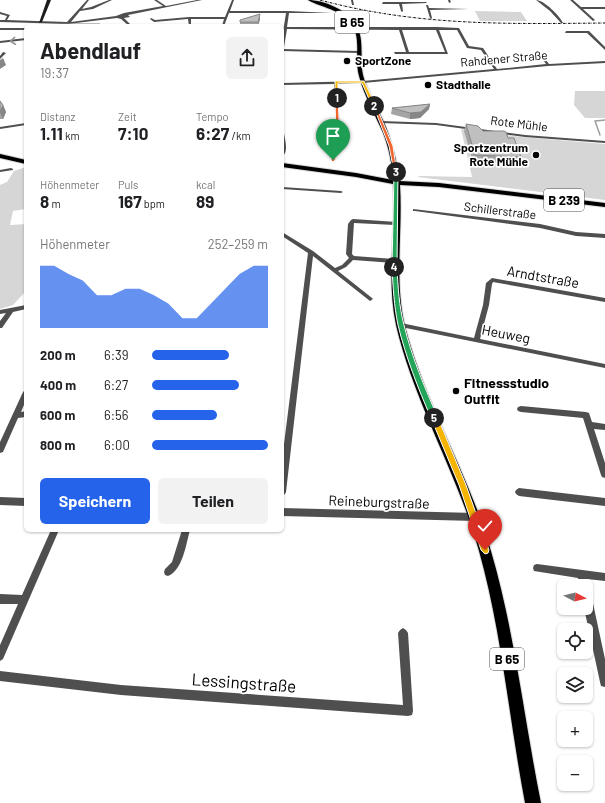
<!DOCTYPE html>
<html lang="de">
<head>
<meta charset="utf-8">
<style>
  body { margin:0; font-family:Barlow,sans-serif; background:#f2f2f2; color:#202124; height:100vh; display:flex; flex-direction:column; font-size:15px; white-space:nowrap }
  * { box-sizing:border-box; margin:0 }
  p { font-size:13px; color:#757577 }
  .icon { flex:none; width:22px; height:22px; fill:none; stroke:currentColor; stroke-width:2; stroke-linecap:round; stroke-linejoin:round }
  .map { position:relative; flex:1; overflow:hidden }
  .sheet { position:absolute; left:24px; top:24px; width:260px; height:508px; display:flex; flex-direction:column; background:#fff; border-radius:6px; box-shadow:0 1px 3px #0004 }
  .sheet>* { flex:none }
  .needle { width:26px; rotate:97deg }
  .controls { position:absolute; left:557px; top:579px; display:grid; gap:8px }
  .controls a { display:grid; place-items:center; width:36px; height:36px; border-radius:6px; background:#fff; box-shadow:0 1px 3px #0004; font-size:20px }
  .pin { position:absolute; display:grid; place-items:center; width:34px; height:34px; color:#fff; margin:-41px -17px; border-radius:50% 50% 50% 0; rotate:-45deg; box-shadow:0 0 4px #0007 }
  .pin .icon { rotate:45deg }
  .km { position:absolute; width:20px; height:20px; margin:-10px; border-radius:50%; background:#222; color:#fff; font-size:11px; line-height:20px; text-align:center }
  .round { display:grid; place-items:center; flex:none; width:42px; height:42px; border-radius:6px; background:#f2f2f2 }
  .head { display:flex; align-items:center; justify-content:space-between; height:68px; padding:0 16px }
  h1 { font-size:22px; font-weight:700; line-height:30px }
  .figures { display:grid; grid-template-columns:repeat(3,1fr); gap:6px; height:68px; padding:4px 16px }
  .figures div { display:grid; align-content:center }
  .figures b { font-size:17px; font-weight:700 }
  .figures small { font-size:11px; font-weight:400 }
  .figures p { font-size:11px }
  .chart { height:112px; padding:8px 16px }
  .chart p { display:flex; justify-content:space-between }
  .chart svg { width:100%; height:72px; margin-top:4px; fill:#2563eb; opacity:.7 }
  .button { display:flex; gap:8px; margin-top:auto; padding:8px 16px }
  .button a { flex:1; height:46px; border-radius:6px; background:#2563eb; color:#fff; font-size:16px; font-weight:700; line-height:46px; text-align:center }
  .button a+a { background:#f2f2f2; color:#202124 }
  ul { padding:0 16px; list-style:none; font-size:13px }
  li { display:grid; grid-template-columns:64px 48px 1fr; align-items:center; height:30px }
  li i { height:10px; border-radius:5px; background:#2563eb }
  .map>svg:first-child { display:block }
  .green { fill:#d6d6d6 }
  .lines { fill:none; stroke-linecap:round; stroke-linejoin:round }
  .stream { stroke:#9d9d9d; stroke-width:1.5 }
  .primary-casing { stroke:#dbdbdb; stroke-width:2 }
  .street { fill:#4f4f4f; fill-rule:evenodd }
  .secondary { fill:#1c1c1c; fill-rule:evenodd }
  .primary { fill:#000; fill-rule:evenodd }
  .rail { stroke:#000; stroke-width:1; stroke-dasharray:2.5 1 0.5 1; stroke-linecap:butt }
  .wall { fill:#a4a4a4 }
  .shaded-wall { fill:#868686 }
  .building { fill:#bfbfbf; stroke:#868686 }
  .oneway { stroke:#959595 }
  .split-1 { fill:#f0652b; stroke:#fff }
  .split-2 { fill:#f5b400; stroke:#fff }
  .split-3 { fill:#f0652b; stroke:#fff }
  .split-4 { fill:#22a559; stroke:#fff }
  .split-5 { fill:#22a559; stroke:#fff }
  .split-6 { fill:#f5b400; stroke:#fff }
  .poi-dot { fill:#000; stroke:#fff; stroke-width:1.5 }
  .labels { text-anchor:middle; stroke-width:3.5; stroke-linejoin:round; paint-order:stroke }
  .far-street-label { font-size:12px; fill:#000; stroke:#fff }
  .far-poi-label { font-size:12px; font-weight:bold; fill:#000; stroke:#fff; text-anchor:start }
  .shield { fill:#fff; stroke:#4c4c4c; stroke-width:1 }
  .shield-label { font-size:13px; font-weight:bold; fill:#000 }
  .street-label { font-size:14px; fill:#000; stroke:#fff }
  .poi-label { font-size:14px; font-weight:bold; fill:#000; stroke:#fff; text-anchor:start }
  .near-street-label { font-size:17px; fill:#000; stroke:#fff }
</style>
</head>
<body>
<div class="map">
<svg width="605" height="803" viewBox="0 0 605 803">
  <rect width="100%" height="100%" fill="#fff"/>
  <g class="green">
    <polygon points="475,11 521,12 527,21 480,21"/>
    <polygon points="575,91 605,91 605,118 585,118 574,105"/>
    <polygon points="461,129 522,137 605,144 605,200 418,177 419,176 472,177"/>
    <polygon points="26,167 26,209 13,211 10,225 26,224 26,291 13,305 0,309 0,185 7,182 14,171"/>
  </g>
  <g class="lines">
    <polyline class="stream" points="600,135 595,121 605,120"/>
    <g class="primary-casing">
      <g id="primary">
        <path d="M 308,0 C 323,0 345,9 354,22 C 366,37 359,57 363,75 C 367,90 376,105 383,120 C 392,140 397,159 399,181 L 439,183 L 605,203 L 605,207 L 439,187 L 400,185 C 403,232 394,280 405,326 C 425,404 469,474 491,551 C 515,633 524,719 541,803 L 525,803 C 509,719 502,633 479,551 C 458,474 414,403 396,325 C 386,278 396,231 393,184 L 356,177 L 282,167 L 282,163 L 356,173 L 393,180 C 392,164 389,148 383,133 C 375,114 364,96 359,76 C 354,59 362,38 351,23 C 340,9 322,8 308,0 Z"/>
        <polygon points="0,154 26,160 26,164 0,158"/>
      </g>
    </g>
    <g class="street">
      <polygon points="87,0 89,0 82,9 91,7 109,0 112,0 93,9 80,11 71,22 116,16 124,13 163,6 154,0 157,0 166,6 197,0 202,0 128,15 130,17 124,18 132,26 129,26 121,19 117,18 68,24 0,22 0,20 5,20 7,16 0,14 0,12 10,15 7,20 67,22"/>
      <path d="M 232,0 L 234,0 L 230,11 L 288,11 L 332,13 L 289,13 L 287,27 L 437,27 L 459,28 L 469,46 L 483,48 L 497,69 L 546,64 L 536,51 L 538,50 L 549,64 L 605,61 L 605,63 L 548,66 L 363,83 L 338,84 L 340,140 L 335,160 L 333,161 L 331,160 L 336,140 L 334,84 L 282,85 L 282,83 L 363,81 L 494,69 L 481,50 L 467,48 L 457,30 L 439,30 L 448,54 L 395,54 L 394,52 L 406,52 L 399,30 L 287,29 L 284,47 L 282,48 L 282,38 L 286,13 L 229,13 L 224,26 L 222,26 L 224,19 L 191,19 L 191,26 L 189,26 L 188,19 L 154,22 L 150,19 L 151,18 L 155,20 L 189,17 L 225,17 ZM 402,30 L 436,30 L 445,52 L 409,52 Z"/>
      <polygon points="351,0 353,0 354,5 352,5"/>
      <polygon points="448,0 450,0 451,2 449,3"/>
      <path d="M 536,0 C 544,0 560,16 563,23 L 561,23 L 550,11 Z"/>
      <polygon points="570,0 573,0 581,7 605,7 605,9 583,9 595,20 593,21"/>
      <polygon points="383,2 426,2 427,3 402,4 403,11 402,12 401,11 399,4 382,4"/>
      <polygon points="426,5 428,5 429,8 469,9 430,10 432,18 431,19 430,18"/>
      <rect x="0" y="28" width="26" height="2"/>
      <polygon points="566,31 589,31 605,47 605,50 587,33 565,33"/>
      <polygon points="26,38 26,40 0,43 0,41"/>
      <polygon points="282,49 359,51 361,52 359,53 282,51"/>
      <polygon points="3,52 6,53 0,59 0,56"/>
      <polygon points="382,121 436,123 525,135 605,141 605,143 525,137 436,125 381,123 380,122"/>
      <polygon points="26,123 26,125 0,129 0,127"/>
      <path d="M 282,132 L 284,133 C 285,141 289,152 282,157 Z"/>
      <polygon points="11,168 13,169 13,170 0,172 0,170"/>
      <polygon points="282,187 341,191 343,192 341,193 282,189"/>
      <polygon points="413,209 540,224 576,232 605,234 605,238 576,236 540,228 415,211 413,211"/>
      <polygon points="353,219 397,222 398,223 395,225 354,223 352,254 354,256 394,259 397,261 394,263 353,260 346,267 338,271 372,298 373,299 370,301 313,256 286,492 285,494 282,496 282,460 308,253 282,236 282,232 313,251 335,268 342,265 349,258 346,254 348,224 351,220"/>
      <polygon points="492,278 605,298 605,302 493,282 492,284 489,305 480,339 605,364 605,368 401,327 398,325 401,323 474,338 483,305 486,283"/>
      <polygon points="26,305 26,309 13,312 2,328 0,328 0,321 6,313 0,314 0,310"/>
      <polygon points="26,389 26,400 21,412 26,411 26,417 18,418 3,452 0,453 0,442 23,392"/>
      <polygon points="521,406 586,412 589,413 592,422 605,424 605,430 594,429 605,463 605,478 602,477 601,475 583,418 521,412 518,411 517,409 518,407"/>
      <polygon points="519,488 605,498 605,506 519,496 516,494 515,492 516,490"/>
      <polygon points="0,497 26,498 26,506 0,505"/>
      <polygon points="282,508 475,513 478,514 479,517 478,520 475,521 282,516"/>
      <polygon points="51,530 59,530 3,659 0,661 0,645 18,604 0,604 0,594 22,595"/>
      <path d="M 182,530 L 190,530 C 186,544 183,570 168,576 L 165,575 L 164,572 L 165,569 L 172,562 Z"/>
      <polygon points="537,564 605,573 605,581 587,579 588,586 586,590 589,591 591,594 605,659 605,687 601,686 600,682 584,608 586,608 586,586 580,586 578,578 534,571 533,568 534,565"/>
      <polygon points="403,628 406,630 408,633 413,711 412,715 408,716 121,695 0,681 0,671 121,685 403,705 398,633 400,630"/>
    </g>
    <polygon class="secondary" points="47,0 51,0 42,22 39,23"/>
    <use href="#primary" class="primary"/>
    <path class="rail" d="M 320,0 C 417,26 505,24 605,23"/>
  </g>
  <g class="wall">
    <polygon points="260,19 258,26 240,26 240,20"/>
    <polygon points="0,101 3,105 6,112 3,119 0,119"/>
    <polygon points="430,104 429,109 420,118 410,119 391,114 392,108"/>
    <polygon points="466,124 483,131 508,138 521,157 519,164 473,162 464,131"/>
  </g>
  <g class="shaded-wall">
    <polygon points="260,14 260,19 258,26 258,22"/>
    <polygon points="3,58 6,65 0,69 0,60"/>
    <polygon points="430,104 429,109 420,118 410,119 410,113"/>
    <polygon points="3,105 6,112 3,119 0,112"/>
  </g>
  <g class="building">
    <polygon points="260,14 258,22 240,22 240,20"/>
    <polygon points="63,24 100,24 99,26 61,26"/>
    <polygon points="0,101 3,105 0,112"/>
    <polygon points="430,104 421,112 410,113 392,108"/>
    <polygon points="466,124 478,126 483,131 504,131 506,132 508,138 514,138 521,157 475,155"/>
  </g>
  <defs><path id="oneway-chevron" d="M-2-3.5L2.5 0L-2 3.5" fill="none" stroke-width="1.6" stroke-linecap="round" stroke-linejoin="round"/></defs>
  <use class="oneway" href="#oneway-chevron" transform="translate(13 41) rotate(174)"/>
  <polygon class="split-1" points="335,97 338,98 340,140 335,160 333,162 331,160 336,140"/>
  <polygon class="split-2" points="335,81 364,81 376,106 372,106 362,83 338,83 338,98 335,99"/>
  <polygon class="split-3" points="373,105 376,106 393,146 397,173 394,172 389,146"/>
  <polygon class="split-4" points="396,171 398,172 397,267 394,269 392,267 394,172"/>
  <path class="split-5" d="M 394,266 L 397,267 C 398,287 399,306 404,325 C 412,358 425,388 438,418 L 434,421 L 431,418 C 418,388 406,358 398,325 C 394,306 393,287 392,267 Z"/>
  <polygon class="split-6" points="432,416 437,416 438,418 466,485 489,550 488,553 485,554 481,550 459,485 431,418"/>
  <g class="poi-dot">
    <circle cx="347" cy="61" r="4"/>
    <circle cx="428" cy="85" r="4"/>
    <circle cx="536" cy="155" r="4"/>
    <circle cx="456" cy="391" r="4"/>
  </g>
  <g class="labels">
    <g class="far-street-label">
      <text transform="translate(504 59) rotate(-5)" y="4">Rahdener Straße</text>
      <text transform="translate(519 124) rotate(7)" y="4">Rote Mühle</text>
      <text transform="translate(500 211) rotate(7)" y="4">Schillerstraße</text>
    </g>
    <g class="far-poi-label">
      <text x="355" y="65">SportZone</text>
      <text x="436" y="89">Stadthalle</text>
      <text x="528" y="152" text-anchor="end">Sportzentrum<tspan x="528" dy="14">Rote Mühle</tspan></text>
    </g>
    <g class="shield">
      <rect x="335" y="11" width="34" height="22" rx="3"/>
      <rect x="544" y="189" width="40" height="22" rx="3"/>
      <rect x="490" y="648" width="34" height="22" rx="3"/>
    </g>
    <g class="shield-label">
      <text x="352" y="27">B 65</text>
      <text x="564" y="205">B 239</text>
      <text x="507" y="664">B 65</text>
    </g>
    <g class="street-label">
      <text transform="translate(543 277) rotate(10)" y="5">Arndtstraße</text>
      <text transform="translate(506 334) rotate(11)" y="5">Heuweg</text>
      <text transform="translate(379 502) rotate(2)" y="5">Reineburgstraße</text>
    </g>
    <g class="poi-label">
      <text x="464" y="388">Fitnessstudio<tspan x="464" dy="16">Outfit</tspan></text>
    </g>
    <g class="near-street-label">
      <text transform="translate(244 683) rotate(4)" y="6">Lessingstraße</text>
    </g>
  </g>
</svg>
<div class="controls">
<a><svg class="needle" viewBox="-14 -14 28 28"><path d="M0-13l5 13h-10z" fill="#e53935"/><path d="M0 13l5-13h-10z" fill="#757577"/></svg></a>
<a><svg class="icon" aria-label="locate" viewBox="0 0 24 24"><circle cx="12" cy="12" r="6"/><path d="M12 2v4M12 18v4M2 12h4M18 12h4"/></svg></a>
<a><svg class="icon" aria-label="layers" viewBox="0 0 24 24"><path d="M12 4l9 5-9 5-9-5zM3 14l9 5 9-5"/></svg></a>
<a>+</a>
<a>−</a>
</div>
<div class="pin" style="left:333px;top:160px;background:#1e9e55"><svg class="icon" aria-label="arrive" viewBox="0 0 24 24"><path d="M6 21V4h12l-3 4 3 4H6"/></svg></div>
<div class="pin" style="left:485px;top:550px;background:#d93025"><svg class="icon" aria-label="check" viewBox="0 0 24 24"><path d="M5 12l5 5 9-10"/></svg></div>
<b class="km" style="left:337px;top:98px">1</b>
<b class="km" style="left:374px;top:106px">2</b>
<b class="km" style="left:396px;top:172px">3</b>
<b class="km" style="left:394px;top:267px">4</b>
<b class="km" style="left:434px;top:418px">5</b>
<section class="sheet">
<div class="head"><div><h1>Abendlauf</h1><p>19:37</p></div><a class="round"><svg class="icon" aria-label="share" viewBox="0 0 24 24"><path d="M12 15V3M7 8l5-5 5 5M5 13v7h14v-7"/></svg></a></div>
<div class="figures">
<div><p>Distanz</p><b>1.11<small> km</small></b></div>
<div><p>Zeit</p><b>7:10</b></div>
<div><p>Tempo</p><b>6:27<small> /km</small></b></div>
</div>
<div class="figures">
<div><p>Höhenmeter</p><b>8<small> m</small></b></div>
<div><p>Puls</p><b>167<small> bpm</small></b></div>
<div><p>kcal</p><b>89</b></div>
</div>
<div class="chart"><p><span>Höhenmeter</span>252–259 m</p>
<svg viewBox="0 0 160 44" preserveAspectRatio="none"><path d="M0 44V6L10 6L20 11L30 15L40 24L50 24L60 20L70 20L80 24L90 29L100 38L110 38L120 29L130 20L140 11L150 6L160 6V44z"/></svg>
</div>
<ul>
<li><b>200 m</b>6:39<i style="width:66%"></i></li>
<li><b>400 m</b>6:27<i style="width:75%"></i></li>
<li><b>600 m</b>6:56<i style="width:56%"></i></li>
<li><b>800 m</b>6:00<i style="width:100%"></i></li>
</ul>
<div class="button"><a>Speichern</a><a>Teilen</a></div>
</section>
</div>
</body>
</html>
